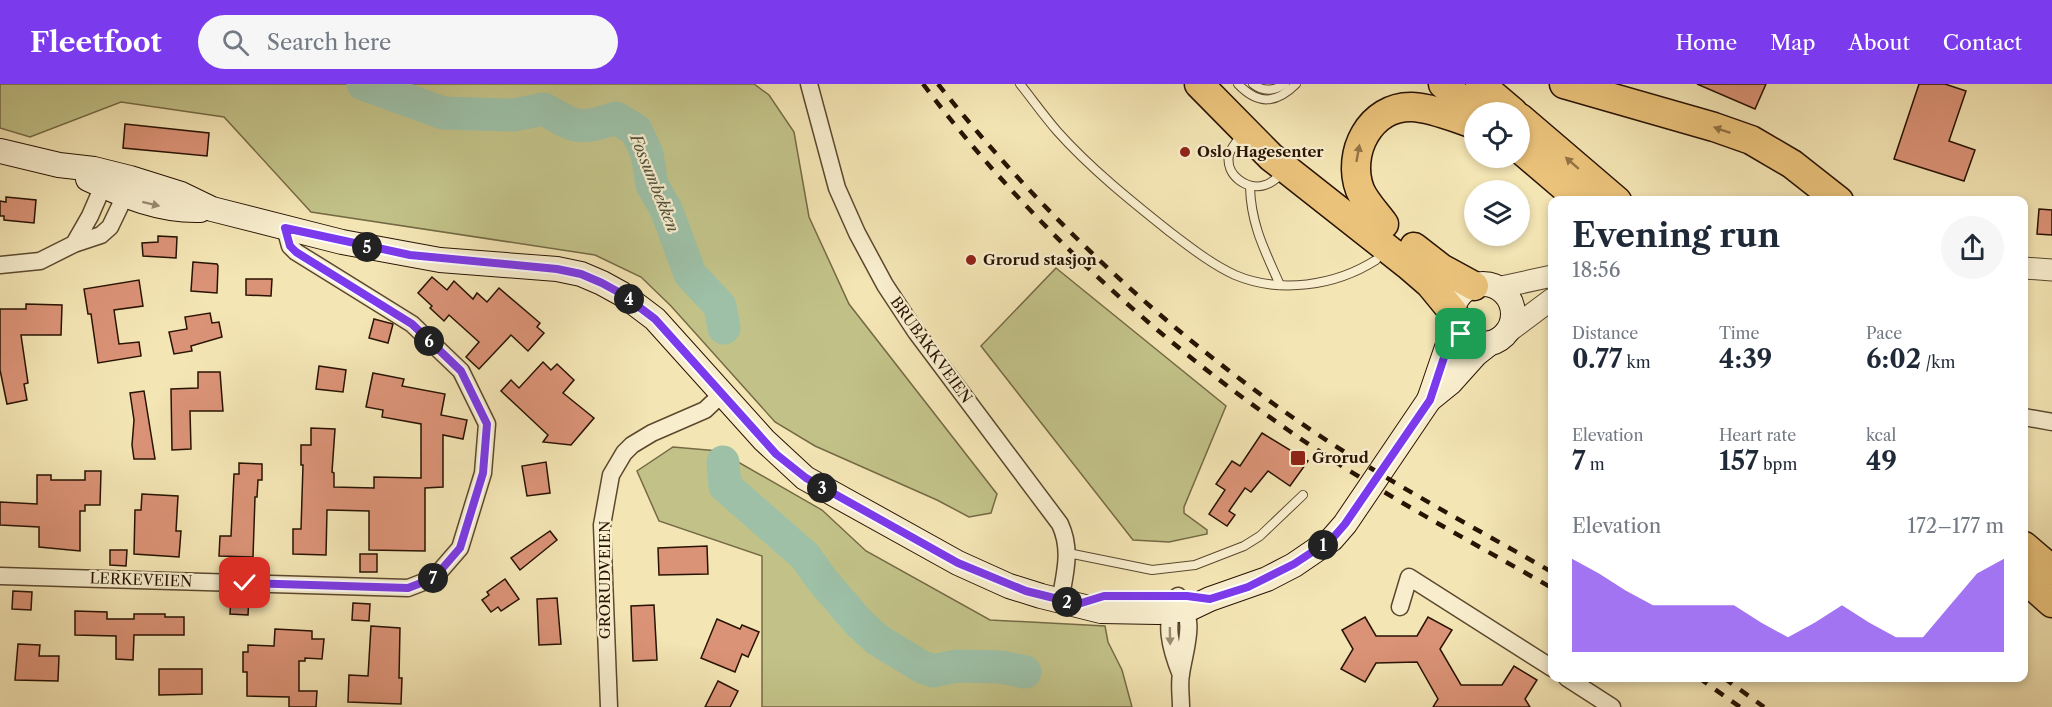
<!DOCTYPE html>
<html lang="en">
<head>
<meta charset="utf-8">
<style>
  body { margin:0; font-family:"Libre Caslon Text",serif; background:#f6f6f7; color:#1f2937; height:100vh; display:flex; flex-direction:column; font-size:22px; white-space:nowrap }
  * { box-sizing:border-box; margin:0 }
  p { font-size:20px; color:#747a83 }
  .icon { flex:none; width:33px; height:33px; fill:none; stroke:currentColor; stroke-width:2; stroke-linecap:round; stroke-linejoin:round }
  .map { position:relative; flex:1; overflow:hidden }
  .panel { position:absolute; left:1548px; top:112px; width:480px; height:486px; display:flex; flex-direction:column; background:#fff; border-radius:12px; box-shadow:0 3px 9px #0003 }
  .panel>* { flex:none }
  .fabs { position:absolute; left:1464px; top:18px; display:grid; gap:12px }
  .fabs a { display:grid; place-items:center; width:66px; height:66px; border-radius:50%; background:#fff; box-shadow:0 3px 9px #0003; font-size:30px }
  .pin { position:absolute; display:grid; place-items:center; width:51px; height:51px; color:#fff; margin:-26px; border-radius:12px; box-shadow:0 3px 9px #0006 }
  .km { position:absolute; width:30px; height:30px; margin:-15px; border-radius:50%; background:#222; color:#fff; font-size:16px; line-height:30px; text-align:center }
  .round { display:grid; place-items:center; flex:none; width:63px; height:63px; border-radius:32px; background:#f6f6f7 }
  .headline { display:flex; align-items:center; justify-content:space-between; height:102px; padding:0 24px }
  h1 { font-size:33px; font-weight:800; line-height:45px }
  .stats { display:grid; grid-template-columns:repeat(3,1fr); gap:9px; height:102px; padding:6px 24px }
  .stats div { display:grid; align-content:center }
  .stats b { font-size:26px; font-weight:800 }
  .stats small { font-size:16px; font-weight:400 }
  .stats p { font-size:16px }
  .chart { height:168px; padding:12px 24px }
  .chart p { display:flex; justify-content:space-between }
  .chart svg { width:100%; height:108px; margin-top:6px; fill:#7c3aed; opacity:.7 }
  header { display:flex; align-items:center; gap:36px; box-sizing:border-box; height:84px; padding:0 30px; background:#7c3aed; color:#fff }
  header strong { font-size:28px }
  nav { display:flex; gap:33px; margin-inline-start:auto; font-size:21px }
  .search { width:420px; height:54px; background:#f6f6f7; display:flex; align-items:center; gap:15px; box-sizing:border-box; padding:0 21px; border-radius:33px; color:#747a83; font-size:22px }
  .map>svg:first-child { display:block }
  .green { fill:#c2c288; stroke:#756a45; stroke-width:1.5 }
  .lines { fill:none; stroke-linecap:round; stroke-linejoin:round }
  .river { stroke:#9dc0a7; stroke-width:33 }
  .building { fill:#db9377; stroke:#281302; stroke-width:1.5 }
  .service-casing { stroke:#5b482e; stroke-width:10 }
  .minor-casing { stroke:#5b482e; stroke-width:19 }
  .tertiary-casing { stroke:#5b482e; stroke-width:23 }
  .secondary-casing { stroke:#281302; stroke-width:26 }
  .trunk-casing { stroke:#281302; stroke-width:31 }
  .service { stroke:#f8eece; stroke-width:8 }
  .minor { stroke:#f8eece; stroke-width:16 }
  .tertiary { stroke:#f8eece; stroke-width:21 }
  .secondary { stroke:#f8eece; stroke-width:24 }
  .trunk { stroke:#eac27a; stroke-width:28 }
  .rail { stroke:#281302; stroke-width:4.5; stroke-dasharray:10 10; stroke-linecap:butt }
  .oneway { fill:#937344 }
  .oneway2 { fill:#9a8b72 }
  .route-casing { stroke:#fff; stroke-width:12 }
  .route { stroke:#7c3aed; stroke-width:8 }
  .poi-dot { fill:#8f2418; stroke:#f8eece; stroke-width:2 }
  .labels { text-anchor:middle; stroke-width:4.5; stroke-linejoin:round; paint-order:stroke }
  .poi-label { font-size:15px; font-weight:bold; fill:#281302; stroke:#f8eece; text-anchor:start }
  .street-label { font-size:15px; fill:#281302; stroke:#f8eece }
  .water-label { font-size:16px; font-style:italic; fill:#51503c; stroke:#f8eece }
</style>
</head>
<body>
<header>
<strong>Fleetfoot</strong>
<div class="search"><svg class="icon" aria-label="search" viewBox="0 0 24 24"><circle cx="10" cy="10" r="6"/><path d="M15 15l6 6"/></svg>Search here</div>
<nav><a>Home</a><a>Map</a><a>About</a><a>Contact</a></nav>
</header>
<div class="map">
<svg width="2052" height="623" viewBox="0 0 2052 623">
  <rect width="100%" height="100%" fill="#f4e5b4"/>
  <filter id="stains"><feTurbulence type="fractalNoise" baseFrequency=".00333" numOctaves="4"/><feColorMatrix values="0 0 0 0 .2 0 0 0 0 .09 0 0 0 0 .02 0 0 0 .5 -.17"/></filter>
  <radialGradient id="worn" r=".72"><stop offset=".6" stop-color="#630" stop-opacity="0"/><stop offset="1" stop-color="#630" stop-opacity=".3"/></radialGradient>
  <g class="green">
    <polygon points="0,0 754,0 769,11 794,48 809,133 849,220 997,410 991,429 969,433 937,416 815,362 775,338 671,222 641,193 595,171 311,128 224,33 121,18 30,53 0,44"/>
    <polygon points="1056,184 1226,322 1184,423 1184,429 1207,446 1207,450 1169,458 1133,456 981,262"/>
    <polygon points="673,363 719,367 822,426 866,467 990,536 1105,542 1108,558 1122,586 1132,623 762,623 762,472 659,437 637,387"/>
  </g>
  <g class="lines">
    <g class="river">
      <path d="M 363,0 L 443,29 L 513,31 L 544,25 C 578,45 579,46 616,34 L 636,46 L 647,70 L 652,101 L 666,125 L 690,190 L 720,222 L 724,244"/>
      <polyline points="723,378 725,402 805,472 822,496 860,540 878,556 922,583 933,587 957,582 1001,583 1025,588"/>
    </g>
  </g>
  <g class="building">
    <polygon points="1697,0 1766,0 1755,25"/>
    <polygon points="1919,0 1945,0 1966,7 1949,57 1975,66 1964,97 1894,75"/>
    <polygon points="125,40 209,49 207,72 123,64"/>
    <polygon points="6,113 36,116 34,139 4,136 4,132 0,132 0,117 6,118"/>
    <polygon points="2039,125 2052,126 2052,151 2037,150"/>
    <polygon points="158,152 177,153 176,174 143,172 142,159 158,158"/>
    <polygon points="193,178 217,180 218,182 217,209 191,207"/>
    <polygon points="432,193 447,206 454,197 473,215 477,209 487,218 499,204 540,239 537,243 544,249 528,267 511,251 479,285 466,273 479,258 449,231 444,237 430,224 432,222 418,209"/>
    <polygon points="246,195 272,195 271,212 246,211"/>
    <polygon points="139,196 143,222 114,226 119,260 139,258 141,272 98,279 91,230 88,230 84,205"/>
    <polygon points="26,220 62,221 61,251 21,251 28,299 24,300 27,316 7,320 0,286 0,225 26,225"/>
    <polygon points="210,229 212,239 219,238 222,253 191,262 192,267 174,270 169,248 187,245 185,233"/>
    <polygon points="374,235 393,240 388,259 369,254"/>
    <polygon points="543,278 551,286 557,280 574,296 563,309 594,334 571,361 543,358 548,351 501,307 511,296 519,304"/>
    <polygon points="319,282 346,286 343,308 316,305"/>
    <polygon points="198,288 220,288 223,327 190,327 191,365 172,366 171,305 198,304"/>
    <polygon points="373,289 404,295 402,302 445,310 441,331 467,336 463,355 443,351 443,403 425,404 425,467 369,466 369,427 330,426 327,426 326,471 293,470 293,445 301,445 303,381 301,381 301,361 311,361 311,344 335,345 332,388 334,389 334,403 374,404 374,393 421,394 421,340 382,333 383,326 366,323"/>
    <polygon points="144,307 155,375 134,375 132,361 134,336 130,309"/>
    <polygon points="1262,349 1308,377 1290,402 1268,387 1251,408 1245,404 1229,427 1235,431 1227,442 1209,430 1225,406 1216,400 1232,377 1240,382"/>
    <polygon points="546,378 550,409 527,412 522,382"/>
    <polygon points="239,379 262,380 262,396 258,396 257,413 255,413 253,473 219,472 220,452 231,452 234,390 239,390"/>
    <polygon points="85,387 101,387 100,421 85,421 85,427 80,427 80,467 39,463 39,443 0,441 0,418 37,420 37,391 51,391 51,396 85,396"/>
    <polygon points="142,410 178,412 176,447 181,447 179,473 134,470 135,426 141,426"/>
    <polygon points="550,447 557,456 520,486 511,474"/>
    <polygon points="707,462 708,490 659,491 658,464"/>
    <polygon points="110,466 127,466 126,482 110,481"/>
    <rect x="360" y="470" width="17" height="18"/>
    <polygon points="505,495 519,515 501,527 498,523 491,528 482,516 489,511 487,508"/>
    <polygon points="13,507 32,508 31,526 12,525"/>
    <polygon points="231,513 249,513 248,531 230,530"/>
    <polygon points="557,514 561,560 539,561 537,515"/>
    <polygon points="353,519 370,520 369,537 352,536"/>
    <polygon points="654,521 657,576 633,577 631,522"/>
    <polygon points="75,527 107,528 107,535 134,535 134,530 165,530 165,533 184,533 184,551 134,551 133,576 116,575 116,552 75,551"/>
    <polygon points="1365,533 1376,552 1417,552 1428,533 1452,546 1440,565 1461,601 1502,601 1514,582 1537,596 1525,615 1530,623 1433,623 1438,615 1417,578 1376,579 1365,598 1341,585 1353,565 1342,546"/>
    <polygon points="717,535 740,545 742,541 759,548 748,573 742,570 735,588 701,574"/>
    <polygon points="371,542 400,544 399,594 402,594 401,620 348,618 349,591 368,592"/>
    <polygon points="275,545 312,547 312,555 324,555 322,575 305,574 305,577 299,577 299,607 317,607 316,623 289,623 289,613 247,612 247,588 243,588 243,568 248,568 248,561 274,562"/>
    <polygon points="18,560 40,561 39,572 59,572 58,597 15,596"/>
    <polygon points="159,585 202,585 202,610 159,611"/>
    <polygon points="718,597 738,607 730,623 705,623"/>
  </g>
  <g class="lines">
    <g class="service-casing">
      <g id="service">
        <path d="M 1020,0 C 1032,15 1044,32 1057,47 C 1090,84 1131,117 1170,148 C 1190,163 1211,180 1235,191 C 1280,210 1335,202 1376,176"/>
        <path d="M 1238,0 C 1258,21 1276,20 1296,0"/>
        <path d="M 1253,0 C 1263,8 1274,7 1285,0"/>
        <path d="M 1242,51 C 1237,57 1231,63 1229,71 C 1225,91 1247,107 1265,101 C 1272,99 1278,93 1284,88"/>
        <path d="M 1250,103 C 1251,141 1265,167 1280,201"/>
        <polyline points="1068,469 1152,486 1195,481 1244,462 1260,452 1303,411"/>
      </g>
    </g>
    <g class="minor-casing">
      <g id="minor">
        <path d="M 809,0 L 837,104 L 857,149 L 885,201 L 916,248 L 1060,440 C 1072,466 1065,489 1060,517"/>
        <polyline points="0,181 40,177 74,160 101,151 110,143 121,120 124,101 121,92 110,95 103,102 90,132 74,160"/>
        <polyline points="2024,333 2052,338"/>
        <polyline points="0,492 408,504 434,494 460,464 483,389 487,340 461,287 412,240 296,168 290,162 285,144"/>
        <polyline points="1400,523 1409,493 1552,584"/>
        <polyline points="1567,594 1612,623"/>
        <polyline points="609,623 602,441 611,391 624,369 632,361 652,349 705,326 722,310"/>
        <path d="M 1181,623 C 1181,612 1179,600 1181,590 C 1185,563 1197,536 1178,512 C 1162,537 1171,566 1181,591"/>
      </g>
    </g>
    <g class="tertiary-casing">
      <g id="tertiary">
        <polyline points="2024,184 2052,186"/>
        <polyline points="1497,204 1552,192"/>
        <polyline points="1508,248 1552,215"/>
      </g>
    </g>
    <g class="secondary-casing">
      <g id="secondary">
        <polyline points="0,67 59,81 94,85 130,94 181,110 212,125 342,158 440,176 557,185 581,190 602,199 622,210 655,235 764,356 805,394 958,479 1009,502 1041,512 1101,527 1158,528 1189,525 1210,515 1267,495 1294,481 1332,455 1345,440 1429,316 1450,299 1476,270 1490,259"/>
        <path d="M 88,95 C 124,112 160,127 200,126"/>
        <circle cx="1483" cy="230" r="30"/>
        <polyline points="1429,316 1455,240"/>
      </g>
    </g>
    <g class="trunk-casing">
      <g id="trunk">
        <polyline points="1199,0 1271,73 1408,181 1430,200 1453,228"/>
        <polyline points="1443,0 1476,28"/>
        <polyline points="1480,0 1513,28"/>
        <polyline points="1564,0 1714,43 1751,56 1792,80 1839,117"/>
        <polyline points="1520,34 1617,117"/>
        <polyline points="1520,65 1581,117"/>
        <path d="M 1384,140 C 1376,129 1365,118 1360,106 C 1346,69 1370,22 1412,23 C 1433,24 1455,34 1474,40"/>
        <polyline points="1414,163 1441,184 1474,202"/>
        <polyline points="2024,462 2052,486"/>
        <polyline points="2024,494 2052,519"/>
      </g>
    </g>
    <use href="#service" class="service"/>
    <use href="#minor" class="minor"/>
    <use href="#tertiary" class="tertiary"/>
    <use href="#secondary" class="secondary"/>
    <use href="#trunk" class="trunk"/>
    <g class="rail">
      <path d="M 923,0 C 1024,134 1151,251 1288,346 C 1372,405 1463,453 1552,504"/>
      <path d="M 938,0 C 1040,129 1160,241 1295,335 C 1377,392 1466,439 1552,488"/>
      <polyline points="1699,594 1740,623"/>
      <polyline points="1724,594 1764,623"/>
    </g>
  </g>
  <defs><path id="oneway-solid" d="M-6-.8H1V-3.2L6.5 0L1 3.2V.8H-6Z" transform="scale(1.5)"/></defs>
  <g class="oneway">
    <use href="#oneway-solid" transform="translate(1722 46) rotate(-161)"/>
    <use href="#oneway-solid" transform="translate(1358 69) rotate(-80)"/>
    <use href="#oneway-solid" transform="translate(1572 79) rotate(-139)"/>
  </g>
  <g class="oneway2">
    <use href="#oneway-solid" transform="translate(151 120) rotate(14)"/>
    <use href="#oneway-solid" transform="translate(1170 552) rotate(89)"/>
  </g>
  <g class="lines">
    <g class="route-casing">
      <polyline id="route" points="245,499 408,504 434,494 460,464 483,389 487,340 461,287 412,240 296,168 290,162 285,144 410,171 557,185 581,190 602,199 622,210 655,235 776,370 806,394 958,479 1026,507 1078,520 1104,512 1187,512 1210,515 1248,503 1294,480 1332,455 1345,440 1430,316 1455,240 1461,250"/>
    </g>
    <use href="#route" class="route"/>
  </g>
  <g class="poi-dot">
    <circle cx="1185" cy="68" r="6"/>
    <circle cx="971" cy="176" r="6"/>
    <rect x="1290" y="366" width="16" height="16" rx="3"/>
  </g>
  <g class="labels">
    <g class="poi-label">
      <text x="1197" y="73">Oslo Hagesenter</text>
      <text x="983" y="181">Grorud stasjon</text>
      <text x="1312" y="379">Grorud</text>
    </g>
    <g class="street-label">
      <text transform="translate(931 266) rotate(54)" y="5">BRUBAKKVEIEN</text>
      <text transform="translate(141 496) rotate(2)" y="5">LERKEVEIEN</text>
      <text transform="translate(605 496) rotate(-90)" y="5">GRORUDVEIEN</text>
    </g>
    <g class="water-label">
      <text transform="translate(655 99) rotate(68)" y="6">Fossumbekken</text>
    </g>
  </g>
  <rect width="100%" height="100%" filter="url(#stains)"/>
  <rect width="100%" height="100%" fill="url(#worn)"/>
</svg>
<div class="fabs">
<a><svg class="icon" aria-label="locate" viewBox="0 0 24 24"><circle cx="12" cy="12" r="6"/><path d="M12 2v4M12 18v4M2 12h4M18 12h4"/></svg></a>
<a><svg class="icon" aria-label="layers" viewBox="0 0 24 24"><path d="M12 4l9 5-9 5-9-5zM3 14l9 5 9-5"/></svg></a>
</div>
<div class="pin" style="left:1461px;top:250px;background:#1e9e55"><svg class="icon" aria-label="arrive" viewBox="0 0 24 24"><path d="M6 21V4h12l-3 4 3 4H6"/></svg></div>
<div class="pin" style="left:245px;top:499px;background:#d93025"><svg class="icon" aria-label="check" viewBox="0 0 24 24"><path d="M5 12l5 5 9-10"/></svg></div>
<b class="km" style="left:1323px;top:461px">1</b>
<b class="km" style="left:1067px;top:518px">2</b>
<b class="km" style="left:822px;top:404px">3</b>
<b class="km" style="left:629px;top:215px">4</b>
<b class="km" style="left:367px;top:163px">5</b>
<b class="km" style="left:429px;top:257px">6</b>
<b class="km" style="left:433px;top:494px">7</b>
<section class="panel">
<div class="headline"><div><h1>Evening run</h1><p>18:56</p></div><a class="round"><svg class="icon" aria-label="share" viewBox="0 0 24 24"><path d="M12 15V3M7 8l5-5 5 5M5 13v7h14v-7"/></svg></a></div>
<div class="stats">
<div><p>Distance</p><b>0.77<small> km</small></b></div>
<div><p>Time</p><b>4:39</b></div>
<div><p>Pace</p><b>6:02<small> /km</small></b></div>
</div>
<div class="stats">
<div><p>Elevation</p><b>7<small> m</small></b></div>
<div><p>Heart rate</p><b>157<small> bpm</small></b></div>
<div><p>kcal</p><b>49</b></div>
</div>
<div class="chart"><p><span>Elevation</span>172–177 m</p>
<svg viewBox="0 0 160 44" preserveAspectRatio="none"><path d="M0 44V6L10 12L20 19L30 25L40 25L50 25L60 25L70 32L80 38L90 32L100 25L110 32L120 38L130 38L140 25L150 12L160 6V44z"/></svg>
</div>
</section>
</div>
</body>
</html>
